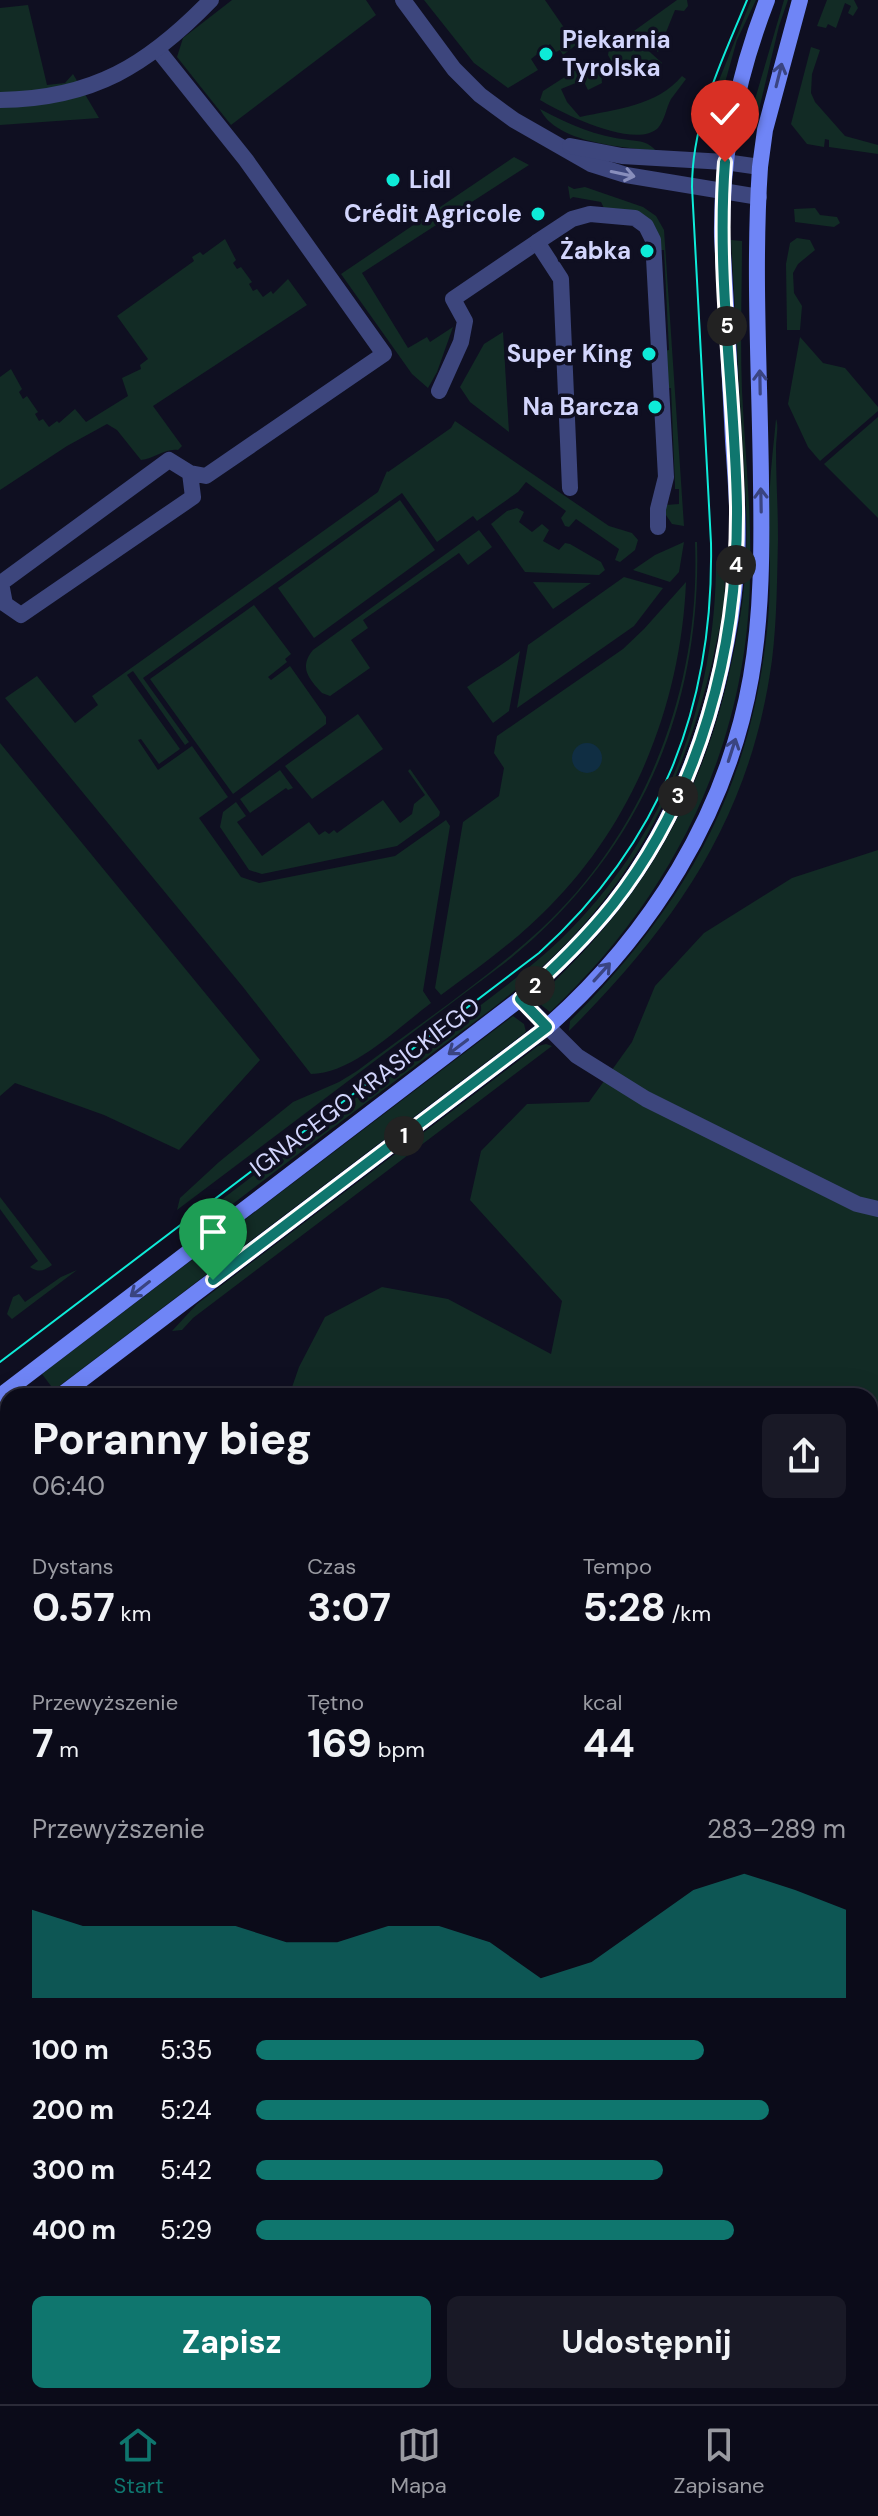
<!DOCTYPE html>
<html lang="pl">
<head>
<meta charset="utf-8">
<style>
  body { margin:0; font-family:"DM Sans",sans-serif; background:#191926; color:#f1f3f6; height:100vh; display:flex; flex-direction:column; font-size:30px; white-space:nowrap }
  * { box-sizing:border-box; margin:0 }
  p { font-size:26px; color:#9a9ba2 }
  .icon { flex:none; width:44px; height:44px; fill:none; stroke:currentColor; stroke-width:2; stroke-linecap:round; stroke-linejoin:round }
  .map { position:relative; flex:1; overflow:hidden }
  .sheet { position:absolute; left:0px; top:1388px; width:878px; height:1016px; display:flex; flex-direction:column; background:#0b0b19; border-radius:24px 24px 0 0; box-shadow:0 8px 32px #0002,0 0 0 2px #2b2b38 }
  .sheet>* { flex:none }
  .pin { position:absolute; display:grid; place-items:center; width:68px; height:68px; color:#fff; margin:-82px -34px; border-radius:50% 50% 50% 0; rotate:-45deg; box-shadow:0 0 8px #0007 }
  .pin .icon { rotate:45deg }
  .km { position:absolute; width:40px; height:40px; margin:-20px; border-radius:50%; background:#222; color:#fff; font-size:22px; line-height:40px; text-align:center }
  .round { display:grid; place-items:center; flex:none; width:84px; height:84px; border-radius:12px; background:#191926 }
  .head { display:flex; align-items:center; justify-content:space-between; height:136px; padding:0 32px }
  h1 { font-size:44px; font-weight:700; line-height:60px }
  .metrics { display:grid; grid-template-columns:repeat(3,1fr); gap:12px; height:136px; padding:8px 32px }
  .metrics div { display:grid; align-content:center }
  .metrics b { font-size:40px; font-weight:700 }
  .metrics small { font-size:22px; font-weight:400 }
  .metrics p { font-size:22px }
  .chart { height:224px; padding:16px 32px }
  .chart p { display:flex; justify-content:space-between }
  .chart svg { width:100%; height:144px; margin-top:8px; fill:#0f766e; opacity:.7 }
  .button { display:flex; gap:16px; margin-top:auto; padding:16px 32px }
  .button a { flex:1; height:92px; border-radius:12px; background:#0f766e; color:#fff; font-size:32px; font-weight:700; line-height:92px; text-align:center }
  .button a+a { background:#191926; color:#f1f3f6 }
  ul { padding:0 32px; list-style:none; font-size:26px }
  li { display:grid; grid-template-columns:128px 96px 1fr; align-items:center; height:60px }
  li i { height:20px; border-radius:10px; background:#0f766e }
  .dock { display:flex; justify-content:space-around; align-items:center; height:112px; border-top:2px solid #2b2b38; background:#0b0b19; font-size:22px; color:#9a9ba2 }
  .dock a { display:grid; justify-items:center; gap:4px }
  .dock .selected { color:#0f766e }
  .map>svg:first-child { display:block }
  .green { fill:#122b25 }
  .water { fill:#102e43 }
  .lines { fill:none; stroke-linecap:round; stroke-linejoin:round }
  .street { stroke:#3d467d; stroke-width:16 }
  .secondary { stroke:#6f85f6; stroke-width:16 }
  .tram { stroke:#0eebd8; stroke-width:2 }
  .oneway { stroke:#3a4481 }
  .oneway2 { stroke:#888ebc }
  .route-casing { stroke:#fff; stroke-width:16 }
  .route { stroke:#0f766e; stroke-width:10 }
  .poi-dot { fill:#0eebd8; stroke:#0f0f21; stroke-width:3 }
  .labels { text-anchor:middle; stroke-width:7; stroke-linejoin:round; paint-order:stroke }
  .poi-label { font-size:24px; font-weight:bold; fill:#d2d5fc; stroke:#0f0f21; text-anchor:end }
  .street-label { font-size:24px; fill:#d2d5fc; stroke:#0f0f21 }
</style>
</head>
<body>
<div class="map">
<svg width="878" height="2404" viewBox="0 0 878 2404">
  <rect width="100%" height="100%" fill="#0f0f21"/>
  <g class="green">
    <polygon points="232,0 366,0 376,15 231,125 177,57 183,38"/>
    <polygon points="424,0 545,0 576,45 563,55 560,50 556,52 550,44 531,59 538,70 508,88 474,63"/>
    <polygon points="677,0 687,0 688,6 684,11 675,10 658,52 634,31"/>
    <polygon points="751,0 756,0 737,40 717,111 708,108"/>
    <polygon points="784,0 788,0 779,26 756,122 749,120"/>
    <polygon points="827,0 854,0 858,8 853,16 848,13 851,6 845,3 836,28 828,24 826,28 817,26"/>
    <polygon points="28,5 47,85 65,83 73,74 99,118 0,125 0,8"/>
    <path d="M 630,34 L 662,63 C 650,76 638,84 620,76 L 608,55 L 609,49 Z"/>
    <polygon points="811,47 820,50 812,74 811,93 815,102 845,136 878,145 878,154 829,147 829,140 825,139 824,147 807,144 791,124"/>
    <path d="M 585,64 L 594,65 L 601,70 L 602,83 L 588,90 L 583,80 L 561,89 L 567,102 L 580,117 C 616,109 657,106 682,76 L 686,79 C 681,86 676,92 671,99 C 666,108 665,120 658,128 C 635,150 562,113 540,100 L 543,91 Z"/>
    <path d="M 540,109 C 570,125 595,136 629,140 C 640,141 649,142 656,151 C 622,147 556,143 540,109 Z"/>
    <polygon points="514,157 529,165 362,273 408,348 427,337 430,342 453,327 437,372 428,388 412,374 341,274"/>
    <polygon points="568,186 574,189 585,187 643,207 656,216 664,230 684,526 672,524 666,515 666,505 679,504 679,489 675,489 675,485 671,388 665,388 663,351 669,350 664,250 658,250 657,237 604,208 601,202 573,197 570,199"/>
    <polygon points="815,208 820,215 837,217 840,223 834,227 795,222 794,209"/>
    <polygon points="797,238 810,240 815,250 798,264 793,273 794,293 802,306 800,330 787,330 786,264 790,243"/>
    <path d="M 225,239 L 236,260 L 233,263 L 237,269 L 241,267 L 252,282 L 249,284 L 253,291 L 257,289 L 263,297 L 271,291 L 273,294 L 288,279 L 307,305 L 153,406 L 182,446 L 178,450 C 165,448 154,459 141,460 L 117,430 L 107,424 L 67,446 L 0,490 L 0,377 L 11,369 L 22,389 L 19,392 L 23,399 L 27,396 L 38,412 L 35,414 L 39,421 L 43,419 L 49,427 L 57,421 L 59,423 L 75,409 L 86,422 L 128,396 L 122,378 L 141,369 L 140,365 L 148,359 L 117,316 L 194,261 L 192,257 L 200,252 L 203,255 Z"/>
    <path d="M 731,240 L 742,241 C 742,291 740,340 742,391 C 745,454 752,516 750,579 C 747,747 672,898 550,1012 L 540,1004 L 538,997 C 637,906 699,806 729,674 C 738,635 745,595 746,555 C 748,514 744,474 742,434 C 738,369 735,305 731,240 Z"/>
    <polygon points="503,332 509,432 470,402 460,387 484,344"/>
    <polygon points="800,337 823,363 845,368 878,407 878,411 820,461 808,447 788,404"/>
    <polygon points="878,417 878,518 824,464"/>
    <path d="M 776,419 C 779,426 776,438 776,448 C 776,478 778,508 778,539 C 777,579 777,620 772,660 C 751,816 677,923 569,1031 L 570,1021 C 686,905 753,786 768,620 C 772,575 768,531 770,486 C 771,464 774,441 776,419 Z"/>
    <path d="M 455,421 L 609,526 L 632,533 L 638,540 L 635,550 L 620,562 L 615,560 L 619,549 L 576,519 L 569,527 L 565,526 L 561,518 L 566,511 L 526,482 L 518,492 L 477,521 L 473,516 L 437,542 L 402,493 L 143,678 L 189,742 L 185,745 L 133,671 L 127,675 L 180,749 L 159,764 L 141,739 L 138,740 L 158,770 L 192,746 L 228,797 L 199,818 L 241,877 L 259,883 L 395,856 L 446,820 L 450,826 L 423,991 L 431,1003 C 399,1027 352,1074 311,1074 L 243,987 L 5,698 L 37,676 L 75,723 L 98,705 L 92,696 L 378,492 L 387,471 L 388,472 L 451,428 Z"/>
    <polygon points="400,500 435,550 314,638 278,588"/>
    <polygon points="517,508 524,512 519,522 532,532 542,524 549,530 543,541 559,550 565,543 570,544 601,562 605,570 599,575 525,572 491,524 507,511"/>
    <path d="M 479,530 L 492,547 L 468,565 L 459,553 L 363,620 L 368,628 L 351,640 L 370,668 L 330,696 L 322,693 C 308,678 299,667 313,650 Z"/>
    <polygon points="684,542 679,572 670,582 633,570 655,555"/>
    <path d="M 695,542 L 697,542 C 702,710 638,856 506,962 L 177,1210 L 180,1198 L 219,1162 L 293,1102 L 339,1082 L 357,1071 C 418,1025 483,982 540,930 C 647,831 701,686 695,542 Z"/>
    <path d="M 716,561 C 735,575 718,633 714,654 C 685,781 633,888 533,975 C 497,1007 456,1035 418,1064 C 348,1116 279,1169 210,1221 L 204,1213 C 275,1159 345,1106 416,1053 C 464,1017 515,982 559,941 C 663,841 716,705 716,561 Z"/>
    <polygon points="624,577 663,588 634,626 517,708 528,645"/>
    <polygon points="533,582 591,583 553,609"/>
    <path d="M 686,582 C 681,702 635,820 550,906 C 517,940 479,967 441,995 L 435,988 L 463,822 L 499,796 L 504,768 L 494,753 L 497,736 L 623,649 L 644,629 Z"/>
    <polygon points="254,605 291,654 285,659 287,662 268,677 271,680 290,666 326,717 326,724 233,794 150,679"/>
    <path d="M 520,651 L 509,711 L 493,723 L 467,687 C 485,674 503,665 520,651 Z"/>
    <polygon points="358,714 383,749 312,799 285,766"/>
    <polygon points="0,743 260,1060 179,1150 104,1115 15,1083 0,1096"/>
    <polygon points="410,769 440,812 439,816 397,846 262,874 249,870 220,827 223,812 236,802 246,816 237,822 262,856 309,822 319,835 325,831 329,834 334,830 337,833 383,800 400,823 412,814 414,804 425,795 408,771"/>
    <polygon points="280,770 293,788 288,790 286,788 250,813 240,799"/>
    <polygon points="878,850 878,1440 870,1443 870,1396 289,1396 299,1367 325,1317 382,1287 448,1299 551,1354 562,1301 470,1200 481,1151 527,1104 589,1102 632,1042 655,986 704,933 792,878"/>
    <polygon points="513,1016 524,1024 526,1032 54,1390 42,1374"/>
    <polygon points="546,1044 552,1046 193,1318 182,1330 172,1331 197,1304 538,1046"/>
    <path d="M 0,1197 L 52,1265 C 44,1271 39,1273 30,1267 L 38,1261 L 0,1209 Z"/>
    <polygon points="77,1270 12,1319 7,1314 13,1297 19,1294 25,1302 61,1277"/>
    <polygon points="870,1699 878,1706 878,2404 261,2404 256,2396 870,2396"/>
  </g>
  <circle class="water" cx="587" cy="758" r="15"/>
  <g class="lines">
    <g class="street">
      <polyline points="403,0 454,69 480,95 514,120 591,164 626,175 759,197"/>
      <polyline points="158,50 246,160 384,354 206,476 190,473 169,460 1,583 5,604 21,615 193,497 190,473"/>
      <path d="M 0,100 C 93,99 148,65 211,0"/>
      <polyline points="570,146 622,156 725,162 760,167"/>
      <polyline points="439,391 461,342 465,321 453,299 537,242"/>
      <polyline points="570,488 561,279 537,242 572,219 590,214 635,218 646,226 653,240 666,477 658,509 658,527"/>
      <polyline points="520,999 577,1056 646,1099 857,1204 878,1209"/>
      <polyline points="0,1831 8,1838"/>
      <polyline points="0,1865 8,1856"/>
    </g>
    <g class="secondary">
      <path d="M 0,1396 L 520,999 C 553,970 585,939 613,904 C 686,811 725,692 736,574 C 740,530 736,485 733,441 C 730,373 726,304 722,236 C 721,156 738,75 767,0"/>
      <path d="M 60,1396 L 547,1027 C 650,936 727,814 751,677 C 762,613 762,548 761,483 C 760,378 753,272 760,167 L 765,130 L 800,0"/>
      <polyline points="0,1448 8,1440"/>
    </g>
    <path class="tram" d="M 0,1362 L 539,953 C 661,843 714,706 711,543 L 692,187 C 692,120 722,61 747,0"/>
  </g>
  <defs><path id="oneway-shaft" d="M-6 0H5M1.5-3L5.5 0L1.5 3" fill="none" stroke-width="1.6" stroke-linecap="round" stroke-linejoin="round" transform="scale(2)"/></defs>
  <g class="oneway">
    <use href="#oneway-shaft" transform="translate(779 75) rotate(-76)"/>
    <use href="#oneway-shaft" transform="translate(760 382) rotate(-91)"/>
    <use href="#oneway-shaft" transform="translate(761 500) rotate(-91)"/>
    <use href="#oneway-shaft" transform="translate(732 750) rotate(-72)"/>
    <use href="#oneway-shaft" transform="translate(602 972) rotate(-48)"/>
    <use href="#oneway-shaft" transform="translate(458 1047) rotate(143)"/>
    <use href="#oneway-shaft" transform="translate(140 1289) rotate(142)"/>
  </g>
  <use class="oneway2" href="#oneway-shaft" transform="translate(623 174) rotate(12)"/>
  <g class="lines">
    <g class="route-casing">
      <path id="route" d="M 213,1280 L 547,1027 L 520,999 C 553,970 585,939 613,904 C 701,792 738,648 737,507 C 735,392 716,277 725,162"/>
    </g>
    <use href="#route" class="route"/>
  </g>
  <g class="poi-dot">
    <circle cx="546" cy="54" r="8"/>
    <circle cx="393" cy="180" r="8"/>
    <circle cx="538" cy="214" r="8"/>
    <circle cx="647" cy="251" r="8"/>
    <circle cx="649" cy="354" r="8"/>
    <circle cx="655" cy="407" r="8"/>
  </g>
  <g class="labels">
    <g class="poi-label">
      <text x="562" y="48" text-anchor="start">Piekarnia<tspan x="562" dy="28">Tyrolska</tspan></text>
      <text x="409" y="188" text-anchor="start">Lidl</text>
      <text x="522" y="222">Crédit Agricole</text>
      <text x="631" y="259">Żabka</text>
      <text x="633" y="362">Super King</text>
      <text x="639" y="415">Na Barcza</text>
    </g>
    <g class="street-label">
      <text transform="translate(365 1087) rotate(-37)" y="8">IGNACEGO KRASICKIEGO</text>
    </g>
  </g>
</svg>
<div class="pin" style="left:213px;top:1280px;background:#1e9e55"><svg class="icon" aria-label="arrive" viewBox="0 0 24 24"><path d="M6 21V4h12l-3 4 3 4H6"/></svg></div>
<div class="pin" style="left:725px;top:162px;background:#d93025"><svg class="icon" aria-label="check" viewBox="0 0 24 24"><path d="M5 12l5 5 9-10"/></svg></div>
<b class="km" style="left:404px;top:1136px">1</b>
<b class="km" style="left:535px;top:986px">2</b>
<b class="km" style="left:678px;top:796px">3</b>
<b class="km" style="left:736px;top:565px">4</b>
<b class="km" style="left:727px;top:326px">5</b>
<section class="sheet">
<div class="head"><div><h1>Poranny bieg</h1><p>06:40</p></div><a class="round"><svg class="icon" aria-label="share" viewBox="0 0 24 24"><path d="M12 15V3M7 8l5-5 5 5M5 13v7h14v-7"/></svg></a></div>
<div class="metrics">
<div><p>Dystans</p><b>0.57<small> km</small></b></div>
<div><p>Czas</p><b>3:07</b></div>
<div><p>Tempo</p><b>5:28<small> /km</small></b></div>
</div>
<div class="metrics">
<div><p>Przewyższenie</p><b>7<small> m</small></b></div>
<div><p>Tętno</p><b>169<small> bpm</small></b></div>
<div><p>kcal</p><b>44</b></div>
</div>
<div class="chart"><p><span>Przewyższenie</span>283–289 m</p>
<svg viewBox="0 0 160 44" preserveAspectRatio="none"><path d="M0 44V17L10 22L20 22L30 22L40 22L50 27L60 27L70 22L80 22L90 27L100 38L110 33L120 22L130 11L140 6L150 11L160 17V44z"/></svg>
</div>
<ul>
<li><b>100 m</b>5:35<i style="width:76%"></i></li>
<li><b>200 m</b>5:24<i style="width:87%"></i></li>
<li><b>300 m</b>5:42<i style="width:69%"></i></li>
<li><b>400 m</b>5:29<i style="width:81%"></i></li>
</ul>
<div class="button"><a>Zapisz</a><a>Udostępnij</a></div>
</section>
</div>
<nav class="dock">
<a class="selected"><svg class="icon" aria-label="home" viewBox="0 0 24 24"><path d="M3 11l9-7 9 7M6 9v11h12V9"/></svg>Start</a>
<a><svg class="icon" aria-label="map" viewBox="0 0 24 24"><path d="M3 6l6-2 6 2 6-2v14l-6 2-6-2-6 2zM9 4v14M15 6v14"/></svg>Mapa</a>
<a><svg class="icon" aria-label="saved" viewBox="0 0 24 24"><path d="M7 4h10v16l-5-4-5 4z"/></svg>Zapisane</a>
</nav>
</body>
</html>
